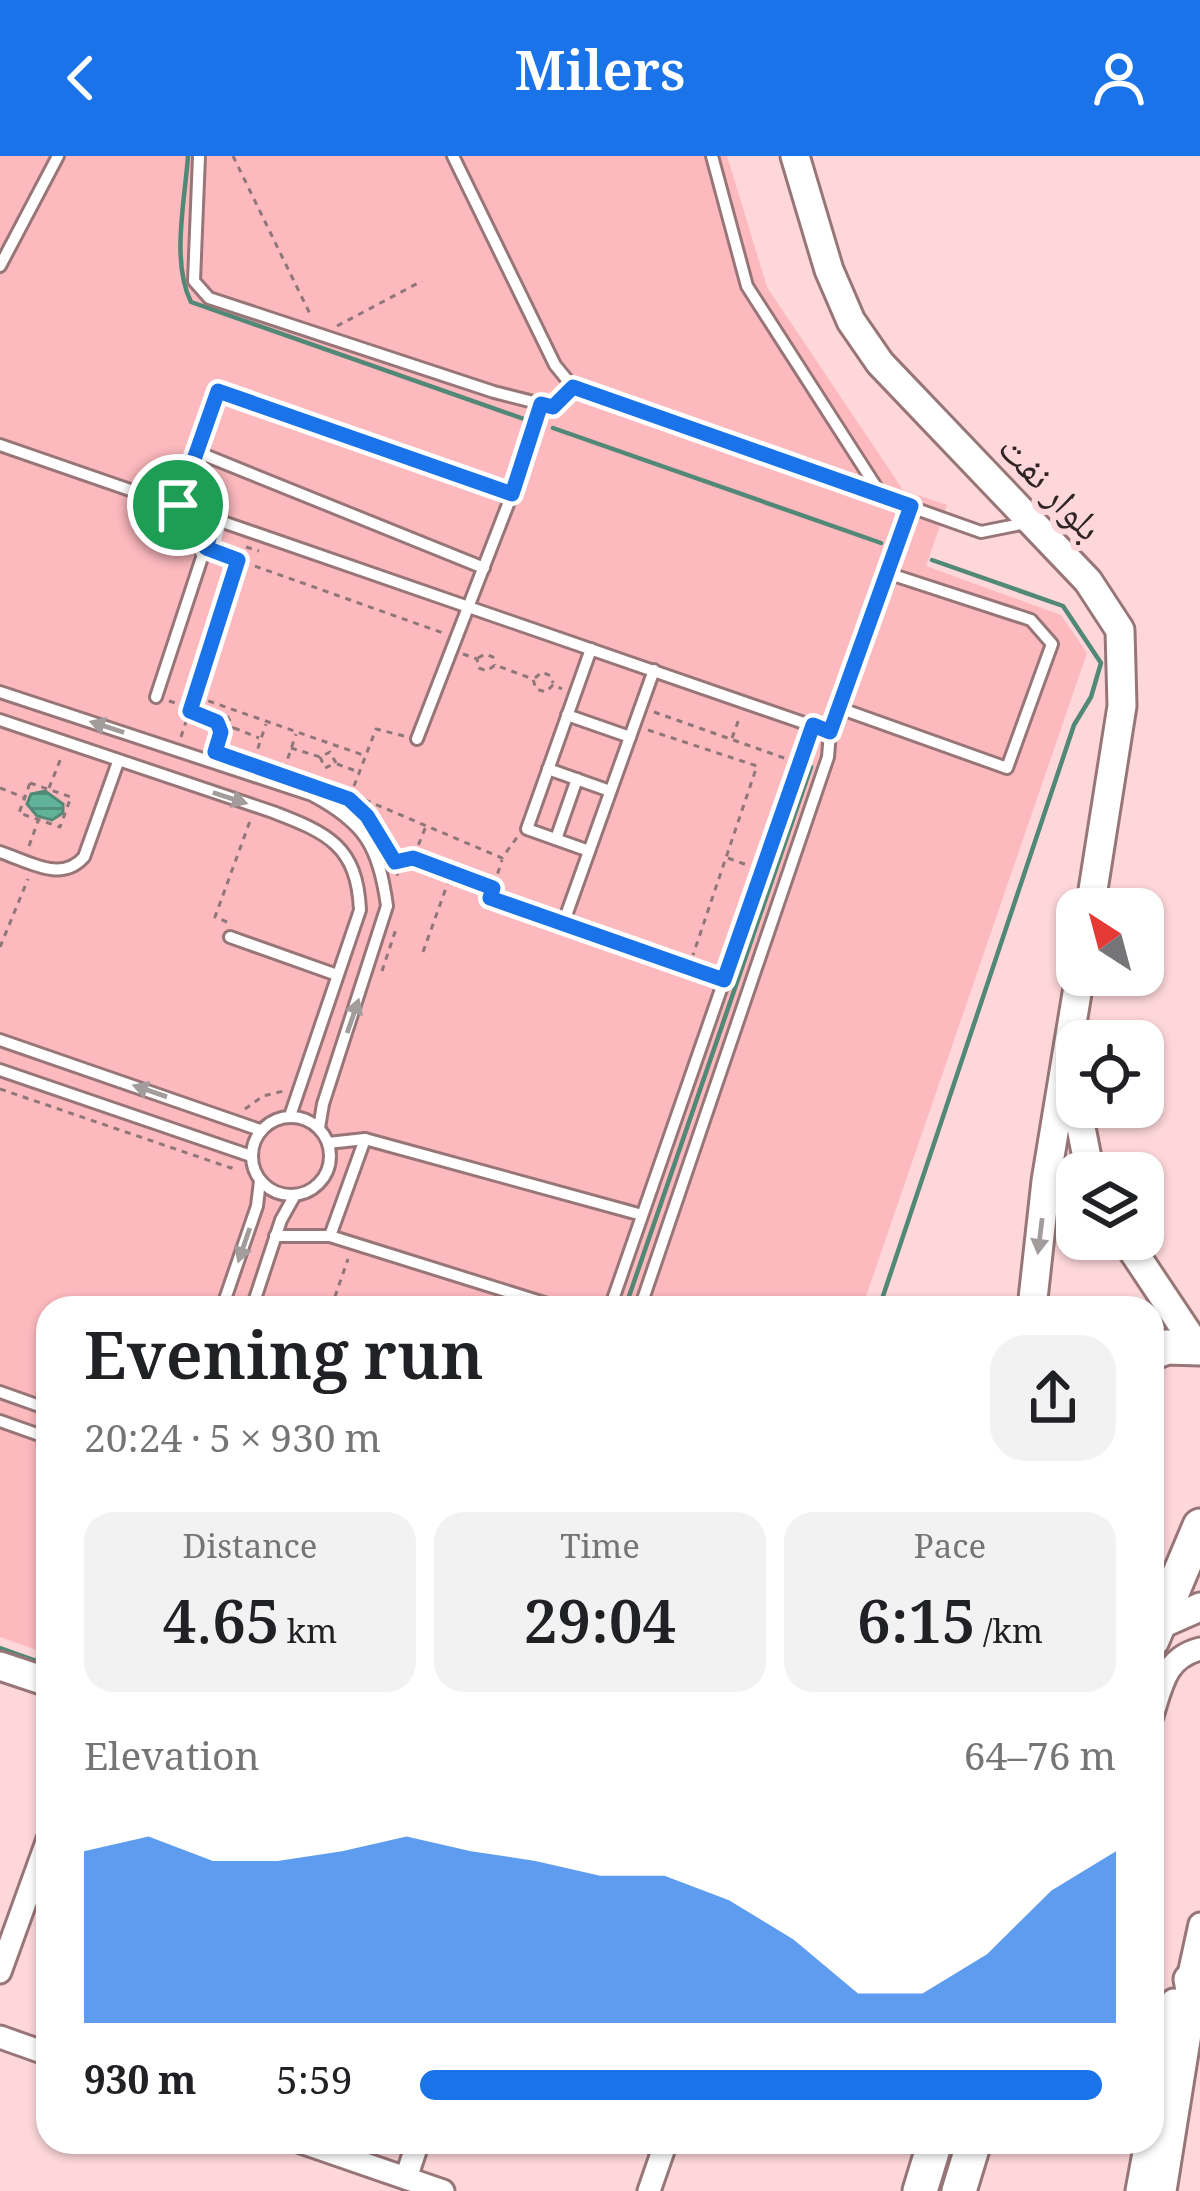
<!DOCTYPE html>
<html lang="en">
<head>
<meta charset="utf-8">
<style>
  body { margin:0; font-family:Georgia,"Noto Naskh Arabic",serif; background:#f2f2f2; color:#202124; height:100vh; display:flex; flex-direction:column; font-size:45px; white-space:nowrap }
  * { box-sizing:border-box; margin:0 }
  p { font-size:39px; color:#757577 }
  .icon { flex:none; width:66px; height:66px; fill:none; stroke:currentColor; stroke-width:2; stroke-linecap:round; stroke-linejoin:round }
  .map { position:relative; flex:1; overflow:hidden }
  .side { position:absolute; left:36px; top:1140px; width:1128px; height:858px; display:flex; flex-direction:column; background:#fff; border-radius:36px; box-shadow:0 3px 9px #0004 }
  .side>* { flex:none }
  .needle { width:78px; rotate:324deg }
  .controls { position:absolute; left:1056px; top:732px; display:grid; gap:24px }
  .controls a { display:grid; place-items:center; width:108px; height:108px; border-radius:24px; background:#fff; box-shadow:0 3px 9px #0004; font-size:60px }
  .pin { position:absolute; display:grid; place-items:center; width:102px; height:102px; color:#fff; margin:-51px; border:6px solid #fff; border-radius:50%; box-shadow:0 3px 12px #0007 }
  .round { display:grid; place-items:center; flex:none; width:126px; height:126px; border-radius:36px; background:#f2f2f2 }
  .overview { display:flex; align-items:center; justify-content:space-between; height:204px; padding:0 48px }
  h1 { font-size:66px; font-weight:600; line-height:90px }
  .figures { display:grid; grid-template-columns:repeat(3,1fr); gap:18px; height:204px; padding:12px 48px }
  .figures div { display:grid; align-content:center; border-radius:30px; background:#f2f2f2; text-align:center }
  .figures b { font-size:60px; font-weight:600 }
  .figures small { font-size:33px; font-weight:400 }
  .figures p { font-size:33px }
  .chart { height:336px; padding:24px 48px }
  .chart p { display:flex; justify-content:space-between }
  .chart svg { width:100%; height:216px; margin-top:12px; fill:#1a73e8; opacity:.7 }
  ul { padding:0 48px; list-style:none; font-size:39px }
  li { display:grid; grid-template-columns:192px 144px 1fr; align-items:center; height:90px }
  li i { height:30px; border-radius:15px; background:#1a73e8 }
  header { display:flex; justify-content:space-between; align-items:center; height:156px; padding:0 48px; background:#1a73e8; color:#fff; font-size:54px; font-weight:600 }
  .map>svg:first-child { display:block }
  .pitch { fill:#fcb9be }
  .water { fill:url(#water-rules); stroke:#528876; stroke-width:3 }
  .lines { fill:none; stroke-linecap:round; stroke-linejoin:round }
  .stream { stroke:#528876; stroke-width:4.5 }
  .service-casing { stroke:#987678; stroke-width:16 }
  .minor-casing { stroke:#987678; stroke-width:27 }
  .tertiary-casing { stroke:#987678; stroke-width:33 }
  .primary-casing { stroke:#987678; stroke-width:39 }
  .path { stroke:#8f7779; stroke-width:3; stroke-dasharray:6 6; stroke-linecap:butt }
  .service { stroke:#fff; stroke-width:10 }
  .minor { stroke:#fff; stroke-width:21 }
  .tertiary { stroke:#fff; stroke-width:27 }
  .primary { stroke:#fff; stroke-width:33 }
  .oneway { fill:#a29c9d }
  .route-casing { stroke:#fff; stroke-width:24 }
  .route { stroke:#1a73e8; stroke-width:15 }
  .labels { text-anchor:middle; stroke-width:12; stroke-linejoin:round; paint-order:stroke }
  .street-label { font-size:39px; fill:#312425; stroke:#fdd7da }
</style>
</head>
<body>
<header><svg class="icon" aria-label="back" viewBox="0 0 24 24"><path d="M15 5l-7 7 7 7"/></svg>Milers<svg class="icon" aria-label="person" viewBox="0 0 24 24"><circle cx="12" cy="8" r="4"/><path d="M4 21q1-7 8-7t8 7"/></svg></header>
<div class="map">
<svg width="1200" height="2035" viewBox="0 0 1200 2035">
  <defs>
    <pattern id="water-rules" width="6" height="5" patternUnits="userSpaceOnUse" patternTransform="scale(3)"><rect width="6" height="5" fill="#60b398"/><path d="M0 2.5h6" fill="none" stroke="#50917c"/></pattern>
  </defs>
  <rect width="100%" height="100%" fill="#fdd7da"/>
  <polygon class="pitch" points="0,0 727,0 767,131 903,334 947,349 926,410 1061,459 1087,497 862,1152 48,1152 48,1498 0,1481"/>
  <polygon class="water" points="45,635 63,648 63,657 52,664 37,660 27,648 31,638"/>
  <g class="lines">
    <g class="stream">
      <path d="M 188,0 C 185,44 171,106 191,146 L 524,263"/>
      <polyline points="553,272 881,387"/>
      <polyline points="625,1152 811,611"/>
      <polyline points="879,1152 1074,569 1091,541 1101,507 1063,450 932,404"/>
      <polyline points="0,1492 48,1509"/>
    </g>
    <g class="service-casing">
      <g id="service">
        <polyline points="199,0 194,125 209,142 494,236 553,251 573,231"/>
        <polyline points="453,0 555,209 573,231 981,376 1026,367"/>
        <polyline points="712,0 747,130 882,340"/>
        <polyline points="0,110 58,0"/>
        <polyline points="0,289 830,576"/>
        <polyline points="197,296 484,412"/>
        <polyline points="178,349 218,235 512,338"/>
        <path d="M 0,536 L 312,639 C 365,667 379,691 387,750 L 323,948 L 319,972"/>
        <polyline points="156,541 215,362"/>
        <polyline points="839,552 1007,612 1052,488 1031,464 887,417"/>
        <polyline points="567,559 630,581"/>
        <path d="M 0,564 L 273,656 C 328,677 357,690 360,754 L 290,960"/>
        <polyline points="417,583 512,338 541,248"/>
        <polyline points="548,613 610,635"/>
        <polyline points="556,683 577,623"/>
        <polyline points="589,695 527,673 591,493"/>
        <path d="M 0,696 C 30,706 61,727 84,701 L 118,606"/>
        <polyline points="490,743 724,824"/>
        <polyline points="563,768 654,514"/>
        <polyline points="230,781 337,819"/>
        <polyline points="0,884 260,974"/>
        <polyline points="0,914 251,1000"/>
        <circle cx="291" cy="1000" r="39"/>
        <polyline points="328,987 365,983 642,1059"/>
        <polyline points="275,1080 330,1080 560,1152"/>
        <polyline points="330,1080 365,983"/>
        <polyline points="222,1152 257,1050 260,1025"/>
        <polyline points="252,1152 281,1064 295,1039"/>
        <polyline points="610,1152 813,569"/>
        <polyline points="640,1152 828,601 830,576 912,350"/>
        <polyline points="0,1236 48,1253"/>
        <polyline points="0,1265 48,1282"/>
      </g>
    </g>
    <g class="minor-casing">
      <g id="minor">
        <path d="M 1152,1560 C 1162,1529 1165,1502 1200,1493"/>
        <polyline points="0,1816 48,1683"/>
        <polyline points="1188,1823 1200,1768"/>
        <polyline points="0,1881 48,1898"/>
        <polyline points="301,1986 443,2035"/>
        <polyline points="406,2022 418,1986"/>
        <polyline points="649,2035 666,1986"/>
      </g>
    </g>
    <g class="tertiary-casing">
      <g id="tertiary">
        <polyline points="795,0 829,114 851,165 880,207 1088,425 1120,474 1122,550 1090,753"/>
        <polyline points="1077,951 1090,1017"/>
        <polyline points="1125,1083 1197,1191"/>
        <polyline points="1032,1152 1046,1025 1080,819"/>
        <polyline points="1157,1470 1200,1451"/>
        <polyline points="0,1510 48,1526"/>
        <polyline points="1152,1967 1174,1847"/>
        <polyline points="1140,2035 1149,1986"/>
        <polyline points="1162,2035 1192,1846 1188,1823"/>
      </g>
    </g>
    <g class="primary-casing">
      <g id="primary">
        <polyline points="1152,1197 1167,1191 1200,1192"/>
        <polyline points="1152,1484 1200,1370"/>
        <polyline points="920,2035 935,1986"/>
        <polyline points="959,2035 974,1986"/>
      </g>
    </g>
    <g class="path">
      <polyline points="233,0 311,160"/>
      <polyline points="337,170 422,125"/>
      <polyline points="221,398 443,477"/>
      <polyline points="463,498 477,503 479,512 487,515 495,509 533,523 536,533 546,536 553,529 562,533"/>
      <polyline points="478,502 485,498 493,501 495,509"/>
      <polyline points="535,522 542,516 551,520 553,527"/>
      <polyline points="197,541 363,599"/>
      <polyline points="169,545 189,551"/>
      <polyline points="190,555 217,566 221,576 233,572 228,561 217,566"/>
      <polyline points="654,556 787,603"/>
      <polyline points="234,572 259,582"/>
      <polyline points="648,574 757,610 693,799"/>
      <polyline points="404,580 376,573 349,643 363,643 502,702 518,680"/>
      <polyline points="181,581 243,390 259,395"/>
      <polyline points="732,582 739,563"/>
      <polyline points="291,592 320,601 330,596 336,607 325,612 320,601"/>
      <polyline points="254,604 266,568"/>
      <polyline points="337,608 356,615"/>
      <polyline points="284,614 296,578"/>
      <polygon points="30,627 71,641 60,671 19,657"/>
      <polyline points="0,632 23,641"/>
      <polyline points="49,632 61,602"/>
      <polyline points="29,690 38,665"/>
      <polyline points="388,692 395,702 398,722"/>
      <polyline points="414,700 426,670"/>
      <polyline points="728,702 747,709"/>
      <polyline points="395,707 413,702 486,730"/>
      <polyline points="494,729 502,704"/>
      <polyline points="227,766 215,761 250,665"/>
      <polyline points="0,791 28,723"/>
      <polyline points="423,796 451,718"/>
      <polyline points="382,815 396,773"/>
      <polyline points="0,933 231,1012 233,1006"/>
      <polyline points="245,953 263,940 284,935"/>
      <polyline points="331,1152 348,1103"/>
    </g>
    <use href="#service" class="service"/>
    <use href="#minor" class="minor"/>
    <use href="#tertiary" class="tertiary"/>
    <use href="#primary" class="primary"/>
  </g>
  <defs><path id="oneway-solid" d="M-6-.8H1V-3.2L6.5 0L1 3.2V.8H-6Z" transform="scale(3)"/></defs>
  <g class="oneway">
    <use href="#oneway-solid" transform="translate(107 571) rotate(-162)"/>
    <use href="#oneway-solid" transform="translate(230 642) rotate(18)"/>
    <use href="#oneway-solid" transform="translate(353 860) rotate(-71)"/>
    <use href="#oneway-solid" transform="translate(150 935) rotate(-161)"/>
    <use href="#oneway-solid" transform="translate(1040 1080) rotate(97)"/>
    <use href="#oneway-solid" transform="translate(244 1089) rotate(109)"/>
  </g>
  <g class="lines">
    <g class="route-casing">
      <polygon id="route" points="573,231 911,350 830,576 813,569 724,824 490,742 493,732 413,702 395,706 367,660 349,643 215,596 221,576 217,566 190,555 238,404 206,392 215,362 178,349 218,235 512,338 541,248 553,251"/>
    </g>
    <use href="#route" class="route"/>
  </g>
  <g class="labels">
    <g class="street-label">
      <text transform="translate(1051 331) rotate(46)" y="14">بلوار نفت</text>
    </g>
  </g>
</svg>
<div class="controls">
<a><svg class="needle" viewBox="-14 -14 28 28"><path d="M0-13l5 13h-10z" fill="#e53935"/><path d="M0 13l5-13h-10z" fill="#757577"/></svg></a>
<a><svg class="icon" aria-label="locate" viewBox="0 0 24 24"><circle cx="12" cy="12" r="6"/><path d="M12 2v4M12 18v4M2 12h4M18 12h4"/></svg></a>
<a><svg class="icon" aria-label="layers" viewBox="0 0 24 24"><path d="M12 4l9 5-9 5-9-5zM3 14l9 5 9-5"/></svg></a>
</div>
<div class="pin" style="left:178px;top:349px;background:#1e9e55"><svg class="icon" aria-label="arrive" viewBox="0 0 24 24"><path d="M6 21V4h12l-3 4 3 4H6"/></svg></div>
<section class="side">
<div class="overview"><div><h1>Evening run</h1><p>20:24 · 5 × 930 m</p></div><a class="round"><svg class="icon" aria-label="share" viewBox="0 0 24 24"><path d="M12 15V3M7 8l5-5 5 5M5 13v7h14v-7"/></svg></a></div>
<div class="figures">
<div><p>Distance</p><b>4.65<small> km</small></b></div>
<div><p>Time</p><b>29:04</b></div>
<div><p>Pace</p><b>6:15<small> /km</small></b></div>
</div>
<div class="chart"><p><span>Elevation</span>64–76 m</p>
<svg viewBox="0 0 160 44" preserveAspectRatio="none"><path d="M0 44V9L10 6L20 11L30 11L40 9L50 6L60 9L70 11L80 14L90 14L100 19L110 27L120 38L130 38L140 30L150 17L160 9V44z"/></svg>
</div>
<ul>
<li><b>930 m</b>5:59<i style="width:98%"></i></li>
</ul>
</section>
</div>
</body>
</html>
